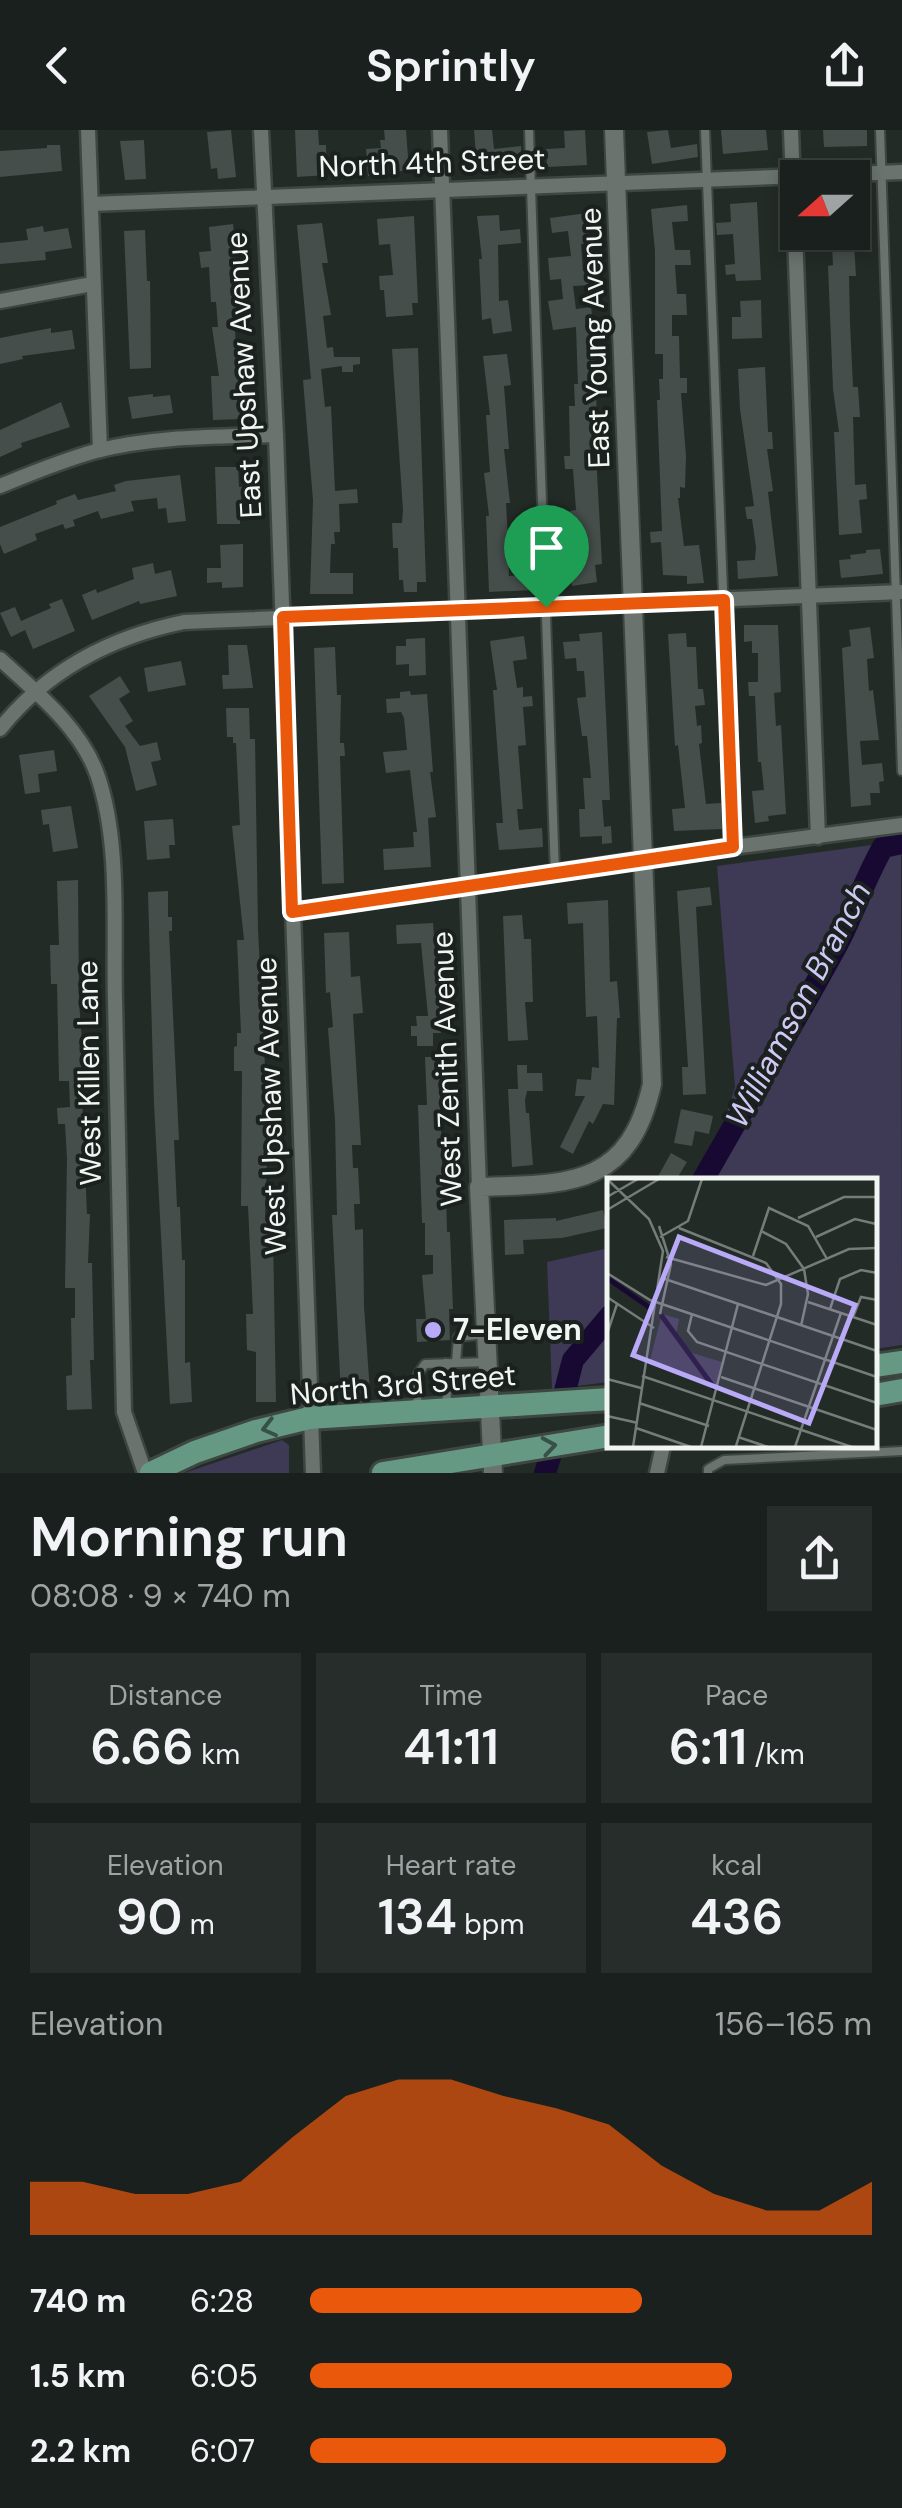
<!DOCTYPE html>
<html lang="en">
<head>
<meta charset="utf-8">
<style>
  body { margin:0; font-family:"DM Sans",sans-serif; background:#272d2a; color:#f1f3f6; height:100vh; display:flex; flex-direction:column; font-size:38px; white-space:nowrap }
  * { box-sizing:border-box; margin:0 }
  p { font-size:32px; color:#9fa3a4 }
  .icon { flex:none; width:55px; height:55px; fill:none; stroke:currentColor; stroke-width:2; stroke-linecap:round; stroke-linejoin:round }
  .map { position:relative; height:1343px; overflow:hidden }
  .sheet { display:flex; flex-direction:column; background:#1a201d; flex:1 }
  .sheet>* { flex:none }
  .needle { width:65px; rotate:249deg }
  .controls { position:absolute; left:780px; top:30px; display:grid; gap:20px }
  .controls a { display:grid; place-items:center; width:90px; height:90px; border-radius:0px; background:#1a201d; box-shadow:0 5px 15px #0003,0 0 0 2px #383e3b; font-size:50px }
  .pin { position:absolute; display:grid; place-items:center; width:85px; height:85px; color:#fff; margin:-102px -42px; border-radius:50% 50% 50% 0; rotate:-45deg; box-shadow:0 0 10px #0007 }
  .pin .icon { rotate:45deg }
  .round { display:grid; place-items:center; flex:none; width:105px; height:105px; border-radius:0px; background:#272d2a }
  .headline { display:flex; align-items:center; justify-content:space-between; height:170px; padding:0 30px }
  h1 { font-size:55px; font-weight:600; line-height:75px }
  .stats { display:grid; grid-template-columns:repeat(3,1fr); gap:15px; height:170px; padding:10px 30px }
  .stats div { display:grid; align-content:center; border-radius:0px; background:#272d2a; text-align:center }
  .stats b { font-size:50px; font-weight:600 }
  .stats small { font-size:28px; font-weight:400 }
  .stats p { font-size:28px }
  .chart { height:280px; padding:20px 30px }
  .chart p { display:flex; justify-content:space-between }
  .chart svg { width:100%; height:180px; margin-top:10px; fill:#ea580c; opacity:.7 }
  ul { padding:0 30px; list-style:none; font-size:32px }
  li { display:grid; grid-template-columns:160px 120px 1fr; align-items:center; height:75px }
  li i { height:25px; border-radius:12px; background:#ea580c }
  header { display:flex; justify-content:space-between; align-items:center; height:130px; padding:0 30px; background:#1a201d; font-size:45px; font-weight:600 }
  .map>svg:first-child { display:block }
  .green { fill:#3e3955 }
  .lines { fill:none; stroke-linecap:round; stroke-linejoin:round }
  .river { stroke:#170932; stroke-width:22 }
  .building { fill:#454e4a }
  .service-casing { stroke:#3e4642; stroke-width:12 }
  .minor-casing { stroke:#3e4642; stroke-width:19 }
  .tertiary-casing { stroke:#3e4642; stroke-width:22 }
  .primary-casing { stroke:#3e4642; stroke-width:28 }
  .service { stroke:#6a736e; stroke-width:8 }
  .minor { stroke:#6a736e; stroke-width:14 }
  .tertiary { stroke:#6a736e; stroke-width:18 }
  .primary { stroke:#669983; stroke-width:22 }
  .oneway { stroke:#385146 }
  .route-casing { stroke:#fff; stroke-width:20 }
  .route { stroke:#ea580c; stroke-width:12 }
  .poi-dot { fill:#b9aaf7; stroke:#1a211e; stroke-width:4 }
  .labels { text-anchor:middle; stroke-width:8; stroke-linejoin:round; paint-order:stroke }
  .street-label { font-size:30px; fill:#f1f6f3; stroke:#1a211e }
  .poi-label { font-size:30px; font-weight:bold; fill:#f1f6f3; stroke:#1a211e; text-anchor:start }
  .water-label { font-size:32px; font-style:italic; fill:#cfc8f5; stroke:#1a211e }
  .inset-river { fill:none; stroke:#170932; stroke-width:5 }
  .inset-road { fill:none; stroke:#757c79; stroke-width:2.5 }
  .view { fill:#b9aaf7; fill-opacity:0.15; stroke:#b9aaf7; stroke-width:5 }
  .inset-edge { fill:none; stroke:#f1f6f3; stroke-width:5 }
</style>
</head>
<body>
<header><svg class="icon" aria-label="back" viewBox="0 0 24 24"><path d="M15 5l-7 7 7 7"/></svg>Sprintly<svg class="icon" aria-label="share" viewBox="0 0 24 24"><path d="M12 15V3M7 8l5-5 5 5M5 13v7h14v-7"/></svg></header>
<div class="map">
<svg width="902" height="1343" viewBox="0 0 902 1343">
  <rect width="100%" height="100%" fill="#232b27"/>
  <g class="green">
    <polygon points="901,711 902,1215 875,1219 874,1050 705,1050 735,957 717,736"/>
    <polygon points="609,1118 609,1252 552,1259 547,1132"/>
    <polygon points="282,1310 289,1315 289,1343 184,1343"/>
  </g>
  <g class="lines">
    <g class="river">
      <path d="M 703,1050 C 747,972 794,894 837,815 C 854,783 865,748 883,717 L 902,713"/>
      <polyline points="565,1261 573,1230 610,1186"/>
      <polyline points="545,1343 550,1327"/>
    </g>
  </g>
  <g class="building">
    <polygon points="231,0 236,47 218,49 217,38 211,39 207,2"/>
    <polygon points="295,0 318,0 319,15 326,15 327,45 297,47"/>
    <polygon points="384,0 406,0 409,40 368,46 366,19 381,18 380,10 385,10"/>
    <polygon points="474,0 492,0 494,19 521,16 522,33 477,38"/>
    <polygon points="585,0 587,35 547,37 546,19 565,18 564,1"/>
    <polygon points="668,0 671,18 697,14 698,27 652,34 647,2"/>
    <polygon points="721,0 766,0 768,20 723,24"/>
    <polygon points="823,0 867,0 867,16 824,17"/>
    <polygon points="144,10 146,49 125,50 120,11"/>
    <polygon points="47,15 60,15 62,41 0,47 0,21 47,18"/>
    <polygon points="863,68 866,97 852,98 852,69"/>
    <polygon points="757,72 761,150 736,151 735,144 726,145 725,135 735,134 733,104 717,105 716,93 731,92 730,74"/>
    <polygon points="687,75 688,91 672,92 675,120 690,120 691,135 675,135 677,164 686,164 687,185 672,185 672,206 679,206 680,248 687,248 687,263 681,263 686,326 685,358 680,357 680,368 678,368 684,416 699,415 704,453 687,454 687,446 663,445 661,412 651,413 650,402 662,401 657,270 660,270 659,249 663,249 663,224 655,224 655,121 651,79"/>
    <polygon points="587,83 591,113 581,114 583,141 590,140 592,155 573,156 576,179 591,177 594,201 597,293 591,293 592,324 596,324 602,434 595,435 597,452 572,456 569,434 578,433 577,424 580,423 579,398 571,398 570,381 576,380 573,339 565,339 564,326 570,326 569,276 575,276 574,254 578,254 576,197 553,200 548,171 563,169 561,149 550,150 548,128 571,126 568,101 552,103 550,88"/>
    <polygon points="499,85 500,101 520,99 521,113 498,115 499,171 508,170 512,201 493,204 491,188 482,190 479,129 482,129 477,86"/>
    <polygon points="414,86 418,173 412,173 413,185 386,187 384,160 380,160 379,146 393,145 390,114 379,115 377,89"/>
    <polygon points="322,93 328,133 322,133 331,185 323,186 327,218 333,217 334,227 360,227 360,234 353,235 353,242 342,242 342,236 321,239 325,277 331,276 335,361 357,359 358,373 339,374 340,402 334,402 335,414 331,414 330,443 353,443 353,464 310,464 313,370 303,250 311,249 297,95"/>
    <polygon points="233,94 238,134 234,134 238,186 234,186 241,289 213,290 211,246 219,246 212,197 218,197 216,172 211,172 209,137 201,138 199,122 211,121 209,97"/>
    <polygon points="43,96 44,102 68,98 72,118 45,122 46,130 0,134 0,113 28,110 26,99"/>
    <polygon points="145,100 147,151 150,151 151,238 130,239 124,101"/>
    <polygon points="854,113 856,146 849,146 850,193 853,257 858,257 860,287 853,287 855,355 866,354 867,369 859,370 862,403 839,405 834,302 839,302 833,259 828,136 833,135 832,114"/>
    <polygon points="761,170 762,208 732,209 732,187 741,187 740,171"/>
    <polygon points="51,198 51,203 72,200 75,219 22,226 23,229 0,234 0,208"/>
    <polygon points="418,218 426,452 417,452 417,462 404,462 403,450 399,450 398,418 393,418 392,393 402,393 403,380 392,219"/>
    <polygon points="507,224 511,255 504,256 509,319 504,319 510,373 506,373 508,409 525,408 526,423 508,423 509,446 533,444 533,460 489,462 486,386 489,386 484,343 490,342 486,285 490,285 483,226"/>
    <polygon points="765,237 768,302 772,302 773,319 767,319 773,361 768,362 778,446 738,449 737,431 755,430 756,417 752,389 747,389 745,377 754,376 740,279 738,239"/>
    <polygon points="153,264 153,267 170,265 173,283 132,289 128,267"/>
    <polygon points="61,272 70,297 21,313 22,317 0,327 0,300"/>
    <polygon points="215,337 238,337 239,357 242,357 240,394 217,394"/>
    <polygon points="180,345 186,391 168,393 166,378 158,379 157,368 131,371 134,381 101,389 98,381 73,390 75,396 65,399 63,394 35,404 37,410 4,424 0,414 0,397 57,374 56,371 75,364 78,370 116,361 114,355 126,351"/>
    <polygon points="243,414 243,457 222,458 222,452 207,453 207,438 221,438 220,415"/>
    <polygon points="880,419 883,444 841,448 839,430 851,429 850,425 866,423 866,420"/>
    <polygon points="153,433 155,444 171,440 177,466 140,474 139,471 92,490 82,465 96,459 97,463 134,449 132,438"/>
    <polygon points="62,469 75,501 33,519 25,500 11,507 0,483 15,477 21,491 51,478 49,474"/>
    <polygon points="744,495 778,495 781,562 774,563 776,596 781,595 786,684 768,686 769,691 755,693 752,661 764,660 761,632 758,632 755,566 749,566 748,552 758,552 758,523 752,523 752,511 744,512"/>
    <polygon points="870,497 874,528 867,529 869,561 873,560 879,610 860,611 862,635 882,633 884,651 879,652 880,663 870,663 871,675 851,677 842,518 851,516 849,500"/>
    <polygon points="602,502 610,670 602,670 604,697 611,696 612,713 602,714 602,706 580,707 579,679 585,679 583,648 591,648 587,606 582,606 577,568 586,567 584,541 577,541 576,528 565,529 563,512 580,511 579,504"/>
    <polygon points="686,503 687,517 696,517 698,559 703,559 705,575 695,576 697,596 701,595 702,613 699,614 706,674 721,673 722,699 674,701 672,679 685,678 678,615 675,616 668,504"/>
    <polygon points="524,506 527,529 513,531 517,558 523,557 523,567 532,566 533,576 523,577 526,615 518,616 523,679 517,679 519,700 542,698 543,717 499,720 496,693 503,693 493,560 497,560 490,511"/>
    <polygon points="425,508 426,545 409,546 409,534 396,535 396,516 406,516 406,509"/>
    <polygon points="228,515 247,515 253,558 223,559 222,545 229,545"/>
    <polygon points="335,517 337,565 341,565 340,613 344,613 345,626 340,626 344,753 322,754 314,518"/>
    <polygon points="181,531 186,555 148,562 144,538"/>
    <polygon points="120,546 130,562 119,569 133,591 125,596 140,616 157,612 161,630 151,632 157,655 136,661 125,617 89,566"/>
    <polygon points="410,561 411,565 427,564 433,642 430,642 436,687 428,688 431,737 384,740 383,719 414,717 413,702 417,702 410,640 386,643 383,622 407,620 404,588 401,582 387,583 386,569 400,568 400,562"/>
    <polygon points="226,578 249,578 250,609 255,609 258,799 268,997 265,1091 269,1091 269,1104 273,1104 276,1272 256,1272 256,1222 247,1220 246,1184 253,1184 248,1076 241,1076 242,941 234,941 234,917 237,916 237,903 241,903 237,810 244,810 232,696 240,695 236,613 233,613 233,607 227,607"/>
    <polygon points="54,620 57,641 38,644 40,662 25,664 19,625"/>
    <polygon points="71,676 78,718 53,722 49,694 43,695 41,680"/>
    <polygon points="173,689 175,715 169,715 170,728 147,730 144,691"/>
    <polygon points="78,750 79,871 86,966 82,966 87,1084 90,1084 88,1133 92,1133 94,1230 90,1230 92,1279 67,1280 66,1246 72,1245 71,1188 75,1188 75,1158 65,1158 67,1029 65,994 58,994 57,978 70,977 69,951 59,951 57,854 51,854 50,815 59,815 57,751"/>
    <polygon points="710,757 712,775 696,777 706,964 683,965 682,937 688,937 677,761"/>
    <polygon points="168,761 168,787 172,787 172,801 169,801 179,1010 174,1010 177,1077 180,1077 182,1130 185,1130 185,1233 190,1232 192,1272 170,1274 154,974 148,762"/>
    <polygon points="608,770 610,852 617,851 620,888 617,888 614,975 603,974 593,994 589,991 573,1024 560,1017 585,966 575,966 577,949 591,950 592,937 599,938 597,886 586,887 583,793 568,794 567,773"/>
    <polygon points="522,785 524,809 531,809 533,872 525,872 528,910 508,911 503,786"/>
    <polygon points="433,793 441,903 433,903 433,916 417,916 417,906 411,906 411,896 417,896 416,886 428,886 421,813 397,814 396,795"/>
    <polygon points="349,802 351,847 360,846 363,883 353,884 361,1015 352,1015 353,1038 358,1038 360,1074 354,1074 355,1100 363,1099 364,1176 370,1263 341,1265 332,1085 337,1085 335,990 328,898 333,897 330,862 326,863 324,803"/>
    <polygon points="425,927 447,927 448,959 441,959 440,965 443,1063 446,1063 447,1102 450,1102 453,1179 449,1179 450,1210 417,1212 416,1189 426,1189 422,1145 433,1144 433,1125 425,1125 425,1093 422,1093 418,975 427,975"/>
    <polygon points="517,935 527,935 527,943 542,943 543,961 527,961 525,970 526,983 529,983 533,1035 512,1037 508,959 518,959"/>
    <polygon points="681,979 713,986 709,1004 695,1001 692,1016 674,1013"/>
    <polygon points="671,1023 687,1032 676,1050 656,1050"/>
    <polygon points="603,1080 607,1098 562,1108 523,1110 524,1124 505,1125 504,1090 556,1088 556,1091"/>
  </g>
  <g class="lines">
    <g class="service-casing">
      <g id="service">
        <polyline points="529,0 555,744"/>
        <polyline points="705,0 733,717"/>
        <polyline points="880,0 902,641"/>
        <polyline points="446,1233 447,1278"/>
        <polyline points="456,1233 458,1207 486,1204"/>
        <polyline points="417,1280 418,1244 425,1234 487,1232"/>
        <polyline points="708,1343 708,1339 724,1330 902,1321"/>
      </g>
    </g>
    <g class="minor-casing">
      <g id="minor">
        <polyline points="88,0 100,320"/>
        <polyline points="261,0 276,305 313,1343"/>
        <polyline points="440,0 479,1057"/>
        <polyline points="791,0 818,707"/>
        <polyline points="91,74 902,42"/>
        <polyline points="0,171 92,154"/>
        <path d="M 0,356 C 32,343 63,330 96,321 C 153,306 217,307 276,305"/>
        <path d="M 0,529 C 36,562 80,597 97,644 C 121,712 113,800 115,871 C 118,1008 121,1145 124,1282 L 145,1343"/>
        <path d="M 0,599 C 47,540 111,507 184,492 L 902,462"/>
        <polyline points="292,782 642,729 902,695"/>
        <polyline points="657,1343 663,1316"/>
      </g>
    </g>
    <g class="tertiary-casing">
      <path id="tertiary" d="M 493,1343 L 479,1057 C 568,1054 629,1058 652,954 L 614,0"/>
    </g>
    <g class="primary-casing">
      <g id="primary">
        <polyline points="874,1236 902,1232"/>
        <polyline points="874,1265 902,1260"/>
        <polyline points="151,1343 195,1322 256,1301 309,1288 610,1269"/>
        <polyline points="383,1343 610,1306"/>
      </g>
    </g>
    <use href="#service" class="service"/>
    <use href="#minor" class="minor"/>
    <use href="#tertiary" class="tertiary"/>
    <use href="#primary" class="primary"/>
  </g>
  <defs><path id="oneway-chevron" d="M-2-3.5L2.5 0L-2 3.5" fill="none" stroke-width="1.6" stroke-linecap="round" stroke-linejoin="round" transform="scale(2.5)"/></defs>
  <g class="oneway">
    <use href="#oneway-chevron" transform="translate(269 1298) rotate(166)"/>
    <use href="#oneway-chevron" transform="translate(549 1316) rotate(-9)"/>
  </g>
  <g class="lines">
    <g class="route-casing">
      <polygon id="route" points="724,470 733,717 292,782 283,487"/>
    </g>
    <use href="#route" class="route"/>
  </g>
  <circle class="poi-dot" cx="433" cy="1200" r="10"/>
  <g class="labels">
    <g class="street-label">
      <text transform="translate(432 33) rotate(-2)" y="10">North 4th Street</text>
      <text transform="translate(595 208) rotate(-92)" y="10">East Young Avenue</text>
      <text transform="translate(244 245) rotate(-93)" y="10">East Upshaw Avenue</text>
      <text transform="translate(447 939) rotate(-92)" y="10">West Zenith Avenue</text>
      <text transform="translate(89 943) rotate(-91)" y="10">West Killen Lane</text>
      <text transform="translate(271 976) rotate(-92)" y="10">West Upshaw Avenue</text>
      <text transform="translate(403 1255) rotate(-5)" y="10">North 3rd Street</text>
    </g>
    <g class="poi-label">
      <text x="453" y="1210">7-Eleven</text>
    </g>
    <g class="water-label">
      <text transform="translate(798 875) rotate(-62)" y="11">Williamson Branch</text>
    </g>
  </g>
  <g transform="translate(607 1048)">
    <rect width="270" height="270" fill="#232b27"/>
    <path d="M 55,136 L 72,141 L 69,158 L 85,175 L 115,184 L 109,209 L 42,186 Z" fill="#3e3955"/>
    <path class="inset-river" d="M 0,100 L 46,132M 54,137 L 108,211"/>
    <path class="inset-road" d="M 0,1 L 42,41 L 56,73 L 26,269M 0,19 L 31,1M 0,32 L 52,1M 191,40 L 237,19 L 270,19M 52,48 L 64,86 L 53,136M 72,50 L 159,85 L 174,106 L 174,126 L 129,268M 154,53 L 179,66 L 197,91 L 201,116 L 194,148M 53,59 L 81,43 L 95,1M 209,59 L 248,41 L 269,46M 146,78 L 162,30 L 201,48 L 220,81M 59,79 L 159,107 L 242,71 L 270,70M 0,95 L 43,122 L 270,199M 58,101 L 270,173M 0,119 L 47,150M 201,124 L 270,147M 223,131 L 233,101 L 254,92 L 270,95M 85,136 L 81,153 L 90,164 L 270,225M 246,139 L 254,119 L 270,122M 0,156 L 10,126M 35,198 L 245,269M 114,199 L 270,252M 0,201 L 34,210M 32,225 L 102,248M 0,238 L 31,245M 29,250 L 84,269M 131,259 L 161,269M 94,269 L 131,126M 188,269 L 234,135"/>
    <path class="view" d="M 72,59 L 248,127 L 202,245 L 26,177 Z"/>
    <rect width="270" height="270" class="inset-edge"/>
  </g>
</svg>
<div class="controls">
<a><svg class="needle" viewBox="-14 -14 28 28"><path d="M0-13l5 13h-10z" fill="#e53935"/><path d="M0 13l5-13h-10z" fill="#9fa3a4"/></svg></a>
</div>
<div class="pin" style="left:546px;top:477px;background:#1e9e55"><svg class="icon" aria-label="arrive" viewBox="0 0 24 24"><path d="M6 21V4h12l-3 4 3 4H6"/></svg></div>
</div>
<section class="sheet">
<div class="headline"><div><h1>Morning run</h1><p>08:08 · 9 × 740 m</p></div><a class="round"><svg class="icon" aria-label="share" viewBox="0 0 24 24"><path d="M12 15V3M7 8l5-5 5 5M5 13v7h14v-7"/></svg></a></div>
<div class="stats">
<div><p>Distance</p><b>6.66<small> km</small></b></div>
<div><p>Time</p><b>41:11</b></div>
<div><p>Pace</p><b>6:11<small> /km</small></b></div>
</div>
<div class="stats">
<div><p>Elevation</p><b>90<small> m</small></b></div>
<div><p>Heart rate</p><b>134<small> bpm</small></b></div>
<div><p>kcal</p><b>436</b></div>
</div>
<div class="chart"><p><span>Elevation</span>156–165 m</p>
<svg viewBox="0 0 160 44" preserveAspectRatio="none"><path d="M0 44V31L10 31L20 34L30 34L40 31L50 20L60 10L70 6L80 6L90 10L100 13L110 17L120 27L130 34L140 38L150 38L160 31V44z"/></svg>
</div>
<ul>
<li><b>740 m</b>6:28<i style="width:59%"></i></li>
<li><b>1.5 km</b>6:05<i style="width:75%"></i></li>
<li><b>2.2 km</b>6:07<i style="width:74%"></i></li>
</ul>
</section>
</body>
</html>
